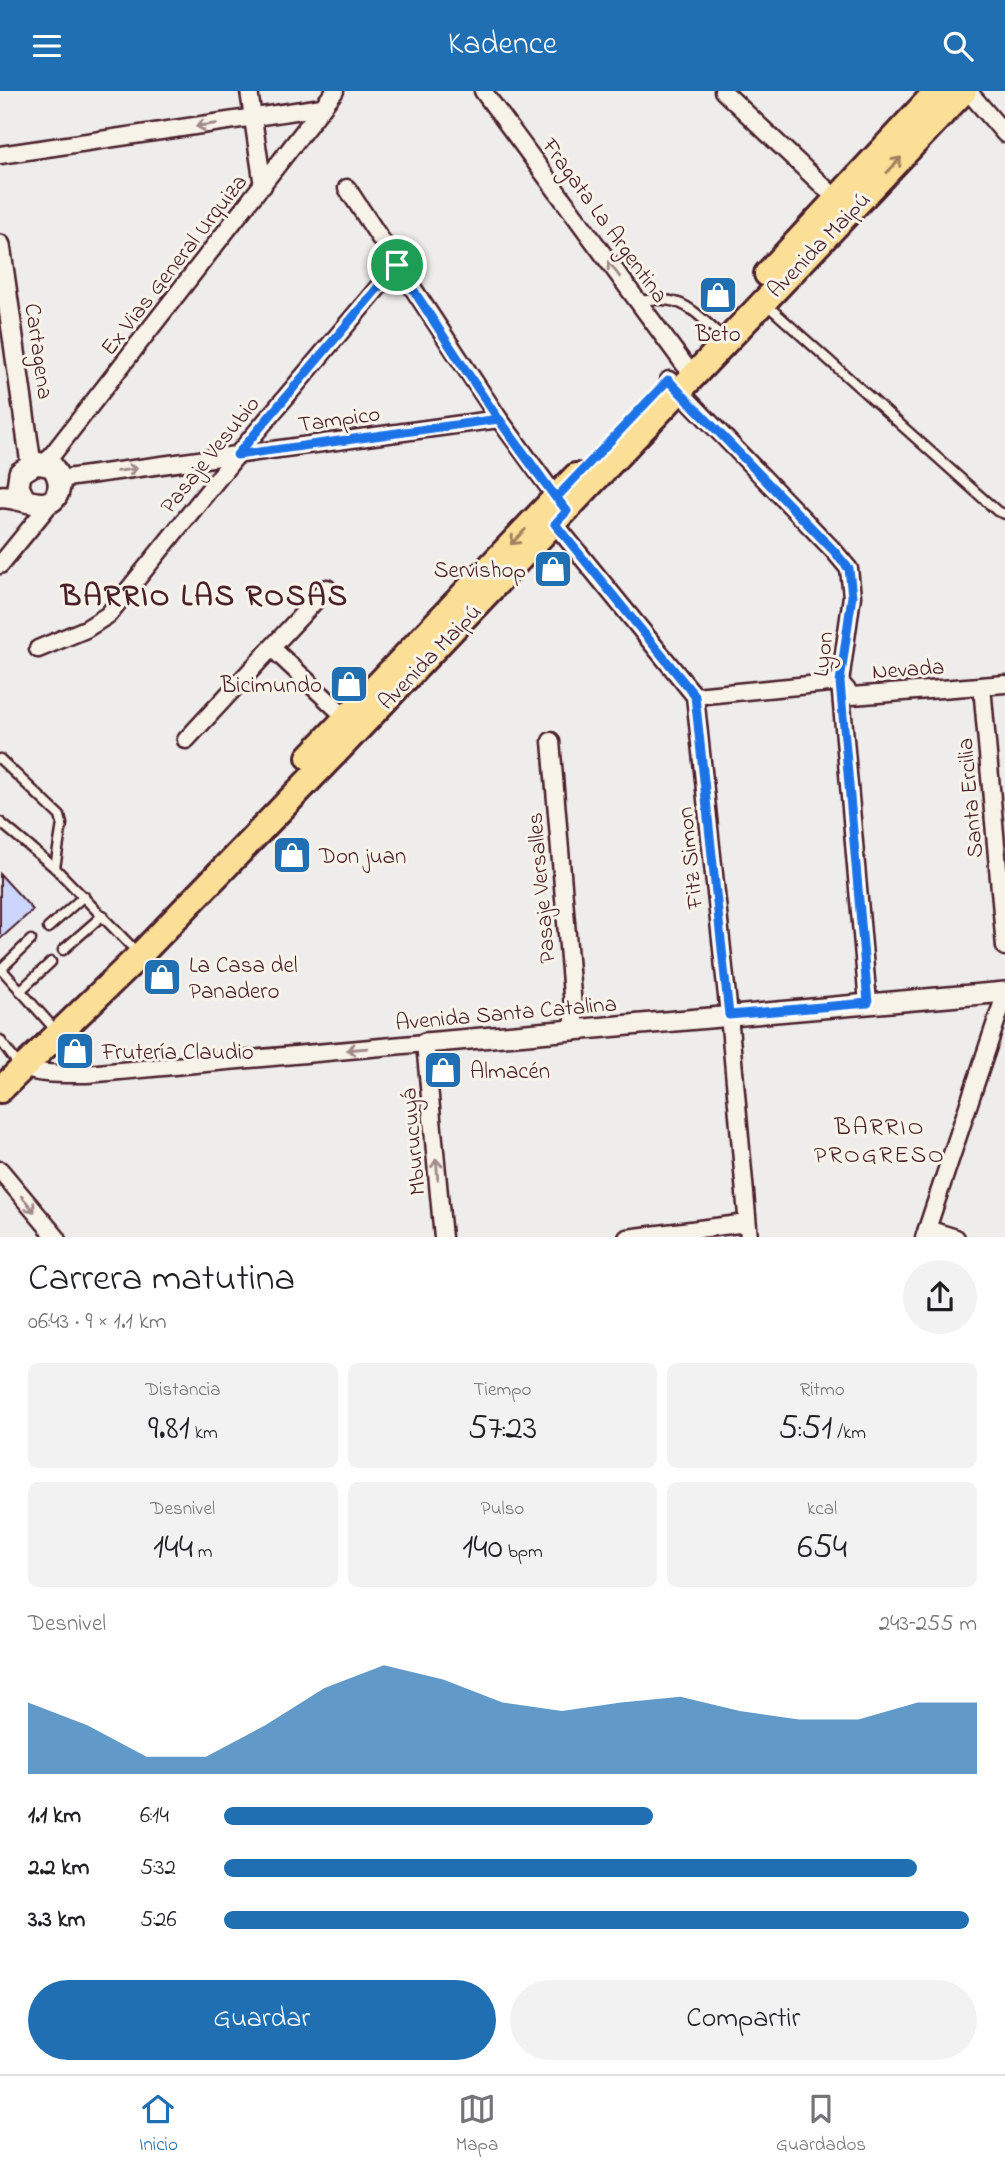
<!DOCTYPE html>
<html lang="es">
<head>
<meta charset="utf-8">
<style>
  body { margin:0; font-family:"Indie Flower",sans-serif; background:#f2f2f2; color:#202124; height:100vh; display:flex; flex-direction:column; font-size:26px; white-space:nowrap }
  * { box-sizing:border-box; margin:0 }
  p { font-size:23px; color:#757577 }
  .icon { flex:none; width:38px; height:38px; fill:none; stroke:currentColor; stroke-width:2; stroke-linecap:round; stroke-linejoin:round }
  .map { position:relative; height:1146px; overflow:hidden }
  .side { display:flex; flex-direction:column; background:#fff; flex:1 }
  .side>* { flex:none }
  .pin { position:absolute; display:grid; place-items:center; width:60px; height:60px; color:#fff; margin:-30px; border:4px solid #fff; border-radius:50%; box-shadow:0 2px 7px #0007 }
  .round { display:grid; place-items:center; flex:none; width:74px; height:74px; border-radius:37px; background:#f2f2f2 }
  .overview { display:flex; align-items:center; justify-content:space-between; height:119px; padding:0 28px }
  h1 { font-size:38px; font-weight:600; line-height:52px }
  .metrics { display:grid; grid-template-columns:repeat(3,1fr); gap:10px; height:119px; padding:7px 28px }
  .metrics div { display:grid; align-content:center; border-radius:10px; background:#f2f2f2; text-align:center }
  .metrics b { font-size:35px; font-weight:600 }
  .metrics small { font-size:19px; font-weight:400 }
  .metrics p { font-size:19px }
  .chart { height:196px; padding:14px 28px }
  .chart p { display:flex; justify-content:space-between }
  .chart svg { width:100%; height:126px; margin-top:7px; fill:#1f6fb2; opacity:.7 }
  .primary-button { display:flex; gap:14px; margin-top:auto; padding:14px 28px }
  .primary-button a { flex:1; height:80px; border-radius:42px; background:#1f6fb2; color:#fff; font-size:28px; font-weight:600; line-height:80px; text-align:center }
  .primary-button a+a { background:#f2f2f2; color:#202124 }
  ul { padding:0 28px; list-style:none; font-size:23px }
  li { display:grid; grid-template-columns:112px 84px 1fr; align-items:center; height:52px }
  li i { height:18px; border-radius:9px; background:#1f6fb2 }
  header { display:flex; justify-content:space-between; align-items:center; height:91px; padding:0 28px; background:#1f6fb2; color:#fff; font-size:32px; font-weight:600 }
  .tab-bar { display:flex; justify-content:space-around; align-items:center; height:98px; border-top:2px solid #e0e0e0; background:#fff; font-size:19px; color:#757577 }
  .tab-bar a { display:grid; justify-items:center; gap:4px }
  .tab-bar .selected { color:#1f6fb2 }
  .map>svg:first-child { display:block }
  .building { fill:#ccd5fd; stroke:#4a1f2b; stroke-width:2 }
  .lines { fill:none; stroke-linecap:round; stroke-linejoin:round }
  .service-casing { stroke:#4a1f2b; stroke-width:13 }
  .minor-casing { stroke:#4a1f2b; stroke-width:21 }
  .tertiary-casing { stroke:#4a1f2b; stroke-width:24 }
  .secondary-casing { stroke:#4a1f2b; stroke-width:26 }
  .primary-casing { stroke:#4a1f2b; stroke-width:30 }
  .service { stroke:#f7f3e8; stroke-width:8 }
  .minor { stroke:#f7f3e8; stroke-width:16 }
  .tertiary { stroke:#f7f3e8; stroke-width:19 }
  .secondary { stroke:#f7f3e8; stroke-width:21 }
  .primary { stroke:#fbdf96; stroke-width:24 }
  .oneway { stroke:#a0898a }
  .oneway2 { stroke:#a27f60 }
  .route-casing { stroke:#fff; stroke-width:14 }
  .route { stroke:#1a73e8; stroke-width:9 }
  .labels { text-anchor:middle; stroke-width:6; stroke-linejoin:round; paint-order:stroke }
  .street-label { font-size:23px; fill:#4a1f2b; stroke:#f7f3e8 }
  .poi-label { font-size:23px; fill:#4a1f2b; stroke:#f7f3e8; text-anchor:start }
  .neighbourhood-label { font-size:24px; letter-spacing:2px; fill:#4a1f2b; stroke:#f7f3e8 }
  .district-label { font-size:30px; font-weight:bold; letter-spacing:2px; fill:#4a1f2b; stroke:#f7f3e8 }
</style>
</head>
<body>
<header><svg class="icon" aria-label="menu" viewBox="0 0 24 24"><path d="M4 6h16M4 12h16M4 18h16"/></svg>Kadence<svg class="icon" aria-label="search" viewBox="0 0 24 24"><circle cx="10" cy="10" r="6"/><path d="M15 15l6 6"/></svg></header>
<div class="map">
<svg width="1005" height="1147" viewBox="0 0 1005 1147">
  <rect width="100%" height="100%" fill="#eeedec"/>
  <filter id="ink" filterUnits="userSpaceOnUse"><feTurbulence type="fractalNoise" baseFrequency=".0143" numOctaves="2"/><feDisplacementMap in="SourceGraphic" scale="14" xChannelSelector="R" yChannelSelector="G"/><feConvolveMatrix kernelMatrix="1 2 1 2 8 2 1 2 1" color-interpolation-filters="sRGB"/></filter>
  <g filter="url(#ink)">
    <polygon class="building" points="0,783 33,819 0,848"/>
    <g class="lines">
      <g class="service-casing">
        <g id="service">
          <path d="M 637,210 C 686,204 690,218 724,247"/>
          <polyline points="766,213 997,420 1005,423"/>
          <polyline points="0,668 60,725 62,733 55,777"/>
          <polyline points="0,731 55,777 130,854"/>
          <polyline points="48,837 84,805"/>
          <polyline points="31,849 3,876 4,881 51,934"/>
          <polyline points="63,859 103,824"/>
          <polyline points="20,900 51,871"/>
          <polyline points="0,949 14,968"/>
        </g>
      </g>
      <g class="minor-casing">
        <g id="minor">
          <polyline points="249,0 263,95"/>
          <polyline points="483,0 684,273 694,283"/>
          <polyline points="723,0 843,114"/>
          <polyline points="968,0 1005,43"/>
          <polyline points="0,64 322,16"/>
          <polyline points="347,97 499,328 561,413"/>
          <polyline points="669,289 834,460 849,478 852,505 840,591 868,912"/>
          <polyline points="45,373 335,0"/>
          <polyline points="59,388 499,328"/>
          <polyline points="555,433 695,605 729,924 749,1147"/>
          <polyline points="0,474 53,409"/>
          <polyline points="38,558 86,538 108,524 237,364 397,174"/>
          <polyline points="273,558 353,633"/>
          <polyline points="982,595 1005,856"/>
          <polyline points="695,605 840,591 852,605 1005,593"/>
          <polyline points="186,649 327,497"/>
          <polyline points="551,650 575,940"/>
          <path d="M 19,973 C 30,985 70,983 87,983 L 425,952 L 443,1147"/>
          <polyline points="0,1079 57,1147"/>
          <polyline points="927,1138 956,1147"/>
          <polyline points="627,1147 747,1132"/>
          <polyline points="924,1147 1005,904"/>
        </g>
      </g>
      <g class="tertiary-casing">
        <g id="tertiary">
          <polyline points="0,154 31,373"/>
          <polyline points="425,952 1005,901"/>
        </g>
      </g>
      <g class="secondary-casing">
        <path id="secondary" d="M 0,406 C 18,403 54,428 59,396 C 60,388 57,382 52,375 L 36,372 L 20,382 L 18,396 L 24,408"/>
      </g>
      <g class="primary-casing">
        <g id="primary">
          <polyline points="767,183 937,0"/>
          <polyline points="309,666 576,385"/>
          <polyline points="0,999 142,862 341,656 964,0"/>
        </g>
      </g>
      <use href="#service" class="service"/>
      <use href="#minor" class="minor"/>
      <use href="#tertiary" class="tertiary"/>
      <use href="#secondary" class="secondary"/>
      <use href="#primary" class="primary"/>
    </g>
    <defs><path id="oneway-shaft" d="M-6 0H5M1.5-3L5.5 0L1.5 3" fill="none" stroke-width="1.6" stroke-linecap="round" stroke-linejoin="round" transform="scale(1.75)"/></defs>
    <g class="oneway">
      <use href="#oneway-shaft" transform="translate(206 34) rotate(172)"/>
      <use href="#oneway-shaft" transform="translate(614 178) rotate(-126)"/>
      <use href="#oneway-shaft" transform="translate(127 379) rotate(-8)"/>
      <use href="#oneway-shaft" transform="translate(357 958) rotate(175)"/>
      <use href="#oneway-shaft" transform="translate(437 1078) rotate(-94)"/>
      <use href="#oneway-shaft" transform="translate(28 1113) rotate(50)"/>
    </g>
    <g class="oneway2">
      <use href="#oneway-shaft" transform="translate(894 74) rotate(-47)"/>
      <use href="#oneway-shaft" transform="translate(518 446) rotate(134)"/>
    </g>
  </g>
  <g class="lines" filter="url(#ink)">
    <g class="route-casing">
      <path id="route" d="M 397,174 C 452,257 504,343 567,420 L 555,433 L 695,605 L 729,924 L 868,912 L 840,591 L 852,505 L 849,478 L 834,460 L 668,289 L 556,407 L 499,328 L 237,364 L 397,174"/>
    </g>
    <use href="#route" class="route"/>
  </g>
  <defs>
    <g id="shop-square" transform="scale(2.0125)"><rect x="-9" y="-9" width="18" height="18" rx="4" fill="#1f6fb2" stroke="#f7f3e8"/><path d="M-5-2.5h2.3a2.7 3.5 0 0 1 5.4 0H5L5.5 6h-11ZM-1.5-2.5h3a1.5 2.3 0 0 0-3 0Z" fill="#fff"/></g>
  </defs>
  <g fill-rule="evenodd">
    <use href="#shop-square" x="718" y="204"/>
    <use href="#shop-square" x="553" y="478"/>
    <use href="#shop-square" x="349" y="593"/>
    <use href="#shop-square" x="292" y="764"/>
    <use href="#shop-square" x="162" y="886"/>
    <use href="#shop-square" x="75" y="960"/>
    <use href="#shop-square" x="443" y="979"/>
  </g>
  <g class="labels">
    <g class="street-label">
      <text transform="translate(606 129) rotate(54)" y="8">Fragata La Argentina</text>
      <text transform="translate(818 153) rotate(-46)" y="8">Avenida Maipú</text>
      <text transform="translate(173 173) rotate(-52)" y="8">Ex Vias General Urquiza</text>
      <text transform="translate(40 260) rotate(82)" y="8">Cartagena</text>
      <text transform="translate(339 327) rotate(-8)" y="8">Tampico</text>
      <text transform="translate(209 363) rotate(-51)" y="8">Pasaje Vesubio</text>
      <text transform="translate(822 563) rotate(-84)" y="8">Lyon</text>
      <text transform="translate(429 565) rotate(-46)" y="8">Avenida Maipú</text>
      <text transform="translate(908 577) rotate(-4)" y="8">Nevada</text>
      <text transform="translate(969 707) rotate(-95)" y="8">Santa Ercilia</text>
      <text transform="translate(689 767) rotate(-96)" y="8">Fitz Simon</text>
      <text transform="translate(540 797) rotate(-95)" y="8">Pasaje Versalles</text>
      <text transform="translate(506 921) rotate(-5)" y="8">Avenida Santa Catalina</text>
      <text transform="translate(412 1051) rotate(-95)" y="8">Mburucuyá</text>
    </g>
    <g class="poi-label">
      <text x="718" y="250" text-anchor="middle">Beto</text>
      <text x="526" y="486" text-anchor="end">Servishop</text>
      <text x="322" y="601" text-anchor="end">Bicimundo</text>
      <text x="319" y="772">Don juan</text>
      <text x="189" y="881">La Casa del<tspan x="189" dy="26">Panadero</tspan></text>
      <text x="102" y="968">Frutería Claudio</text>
      <text x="470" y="987">Almacén</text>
    </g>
    <g class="neighbourhood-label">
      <text x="880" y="1043">BARRIO<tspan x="880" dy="28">PROGRESO</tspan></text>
    </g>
    <g class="district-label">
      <text x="205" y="514">BARRIO LAS ROSAS</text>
    </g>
  </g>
</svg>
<div class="pin" style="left:397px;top:174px;background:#1e9e55"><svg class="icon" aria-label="arrive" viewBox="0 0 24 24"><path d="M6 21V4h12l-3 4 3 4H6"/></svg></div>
</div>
<section class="side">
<div class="overview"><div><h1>Carrera matutina</h1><p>06:43 · 9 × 1.1 km</p></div><a class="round"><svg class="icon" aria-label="share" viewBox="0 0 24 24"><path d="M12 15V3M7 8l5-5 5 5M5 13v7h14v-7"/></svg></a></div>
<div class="metrics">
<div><p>Distancia</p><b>9.81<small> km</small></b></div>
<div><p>Tiempo</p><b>57:23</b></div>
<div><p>Ritmo</p><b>5:51<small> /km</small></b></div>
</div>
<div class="metrics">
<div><p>Desnivel</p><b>144<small> m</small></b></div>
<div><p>Pulso</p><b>140<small> bpm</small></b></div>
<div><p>kcal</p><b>654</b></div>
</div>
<div class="chart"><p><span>Desnivel</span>243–255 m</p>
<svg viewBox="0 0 160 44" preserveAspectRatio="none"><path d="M0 44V19L10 27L20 38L30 38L40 27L50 14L60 6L70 11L80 19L90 22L100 19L110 17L120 22L130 25L140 25L150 19L160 19V44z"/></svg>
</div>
<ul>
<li><b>1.1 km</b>6:14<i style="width:57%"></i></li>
<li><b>2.2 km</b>5:32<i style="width:92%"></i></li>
<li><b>3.3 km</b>5:26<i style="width:99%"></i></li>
</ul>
<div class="primary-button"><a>Guardar</a><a>Compartir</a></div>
</section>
<nav class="tab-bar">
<a class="selected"><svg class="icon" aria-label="home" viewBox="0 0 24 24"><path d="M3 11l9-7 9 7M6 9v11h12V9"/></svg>Inicio</a>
<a><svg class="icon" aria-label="map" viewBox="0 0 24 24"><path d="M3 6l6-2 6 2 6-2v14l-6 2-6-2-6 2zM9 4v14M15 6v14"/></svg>Mapa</a>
<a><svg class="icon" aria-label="saved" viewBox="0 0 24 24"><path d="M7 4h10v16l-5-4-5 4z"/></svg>Guardados</a>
</nav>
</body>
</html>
